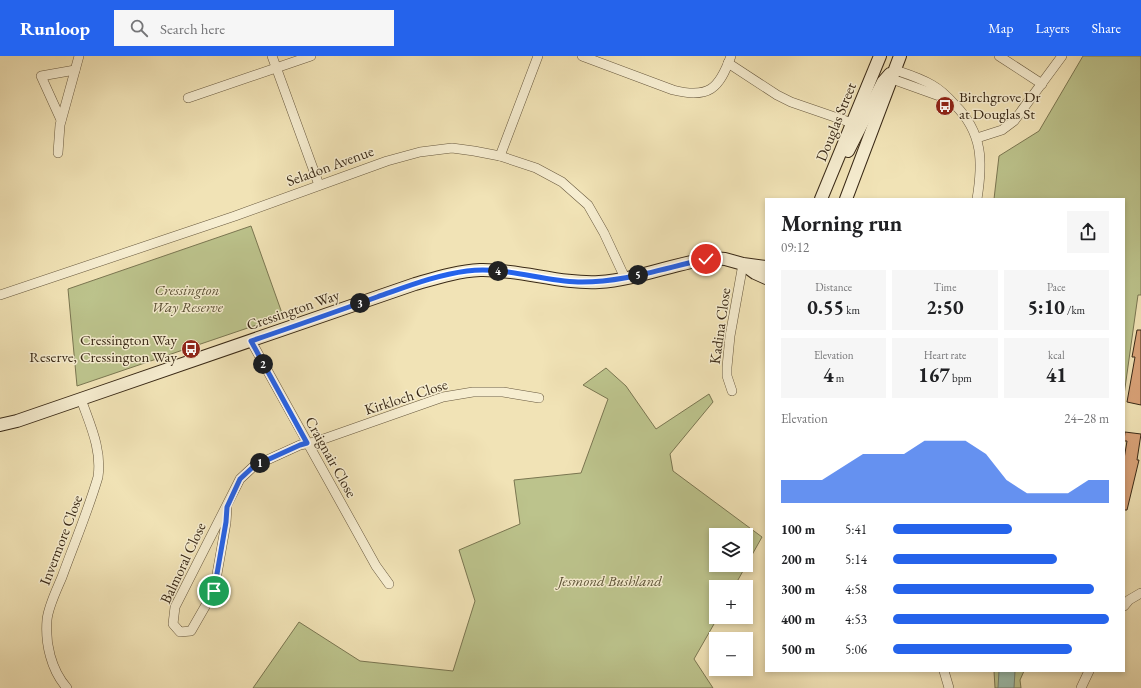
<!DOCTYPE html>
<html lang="en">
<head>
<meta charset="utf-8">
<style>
  body { margin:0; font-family:"EB Garamond",serif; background:#f6f6f6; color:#202124; height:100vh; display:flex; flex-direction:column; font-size:15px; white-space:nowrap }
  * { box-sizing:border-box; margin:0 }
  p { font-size:13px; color:#757577 }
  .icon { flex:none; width:22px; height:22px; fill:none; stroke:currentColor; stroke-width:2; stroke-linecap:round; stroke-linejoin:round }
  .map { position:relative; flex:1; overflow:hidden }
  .details { position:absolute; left:765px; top:142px; width:360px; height:474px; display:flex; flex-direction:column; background:#fff; border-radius:0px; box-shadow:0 2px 6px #0003 }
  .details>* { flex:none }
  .controls { position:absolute; left:709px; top:472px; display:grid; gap:8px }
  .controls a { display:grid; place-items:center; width:44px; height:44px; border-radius:0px; background:#fff; box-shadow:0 2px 6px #0003; font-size:20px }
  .pin { position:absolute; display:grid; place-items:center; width:34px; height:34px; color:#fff; margin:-17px; border:2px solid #fff; border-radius:50%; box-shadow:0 1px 4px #0007 }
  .km { position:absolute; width:20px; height:20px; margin:-10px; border-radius:50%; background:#222; color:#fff; font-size:11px; line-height:20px; text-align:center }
  .round { display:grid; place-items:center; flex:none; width:42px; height:42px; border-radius:0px; background:#f6f6f6 }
  .summary { display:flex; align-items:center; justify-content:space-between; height:68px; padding:0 16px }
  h1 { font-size:22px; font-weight:700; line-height:30px }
  .stats { display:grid; grid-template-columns:repeat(3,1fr); gap:6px; height:68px; padding:4px 16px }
  .stats div { display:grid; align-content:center; border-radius:0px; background:#f6f6f6; text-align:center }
  .stats b { font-size:20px; font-weight:700 }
  .stats small { font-size:11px; font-weight:400 }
  .stats p { font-size:11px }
  .chart { height:112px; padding:8px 16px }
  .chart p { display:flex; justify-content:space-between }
  .chart svg { width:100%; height:72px; margin-top:4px; fill:#2563eb; opacity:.7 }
  ul { padding:0 16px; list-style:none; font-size:13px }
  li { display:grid; grid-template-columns:64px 48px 1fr; align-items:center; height:30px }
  li i { height:10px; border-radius:5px; background:#2563eb }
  header { display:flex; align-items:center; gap:24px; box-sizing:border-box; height:56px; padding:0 20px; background:#2563eb; color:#fff }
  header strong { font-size:19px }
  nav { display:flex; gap:22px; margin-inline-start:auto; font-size:14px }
  .search { width:280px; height:36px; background:#f6f6f6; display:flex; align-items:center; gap:10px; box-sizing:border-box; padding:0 14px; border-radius:0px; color:#757577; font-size:15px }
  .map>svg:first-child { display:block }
  .green { fill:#bcc38c; stroke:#7a7651; fill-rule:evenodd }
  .water { fill:#9bbeae; stroke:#748271 }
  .building { fill:#d9a278; stroke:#392916 }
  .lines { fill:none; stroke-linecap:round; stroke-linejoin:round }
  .street-casing { stroke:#67583e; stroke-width:10 }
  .secondary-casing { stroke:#392916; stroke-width:14 }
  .street { stroke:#f6edd0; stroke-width:9 }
  .secondary { stroke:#f6edd0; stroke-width:12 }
  .route-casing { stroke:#fff; stroke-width:8 }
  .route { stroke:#2563eb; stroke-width:5 }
  .labels { text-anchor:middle; stroke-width:3; stroke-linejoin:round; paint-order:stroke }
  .poi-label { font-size:15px; fill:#392916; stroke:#f6edd0; text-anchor:start }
  .street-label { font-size:15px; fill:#392916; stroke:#f6edd0 }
  .park-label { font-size:15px; font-style:italic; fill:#5a5034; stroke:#f6edd0 }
</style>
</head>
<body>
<header>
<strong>Runloop</strong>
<div class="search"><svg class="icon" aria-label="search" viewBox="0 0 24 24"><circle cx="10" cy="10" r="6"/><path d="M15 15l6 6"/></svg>Search here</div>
<nav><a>Map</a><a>Layers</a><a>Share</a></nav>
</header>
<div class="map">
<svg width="1141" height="632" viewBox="0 0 1141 632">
  <rect width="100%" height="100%" fill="#f1e3b6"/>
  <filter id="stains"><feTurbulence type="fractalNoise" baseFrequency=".005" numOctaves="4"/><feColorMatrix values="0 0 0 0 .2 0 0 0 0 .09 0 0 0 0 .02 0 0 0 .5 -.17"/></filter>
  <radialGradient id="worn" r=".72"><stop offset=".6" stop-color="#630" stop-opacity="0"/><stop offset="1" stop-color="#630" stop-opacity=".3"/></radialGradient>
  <g class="green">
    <polygon points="1083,0 1141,0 1141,239 1138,239 1124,339 1124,143 994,143 999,100 1039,75"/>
    <polygon points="251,170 283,260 77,330 68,233"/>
    <path d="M 606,312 L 626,330 L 656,373 L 709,338 L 713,346 L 670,398 L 673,415 L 762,481 L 734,531 L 716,531 L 716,561 L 718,561 L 694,603 L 713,632 L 253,632 L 299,566 L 360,605 L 453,615 L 475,545 L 459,494 L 520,468 L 514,424 L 581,417 L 608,343 L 583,329 ZM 716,479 L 746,479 L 746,509 L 716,509 Z"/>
    <polygon points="994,615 1024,615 1020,624 1021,632 995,632"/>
  </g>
  <polygon class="water" points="999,615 1015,615 1014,632 998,632"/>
  <g class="building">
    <polygon points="1137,274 1141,274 1141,349 1127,346 1135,301 1132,301"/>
    <polygon points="1125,376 1141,378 1137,404 1139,404 1127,454 1124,454 1124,403 1127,385 1124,385"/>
  </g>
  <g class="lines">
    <g class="street-casing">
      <g id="street">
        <polyline points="272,0 319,129"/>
        <path d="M 582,0 L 673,34 C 709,43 719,33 731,0"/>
        <polyline points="999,0 1042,28"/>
        <polyline points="728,7 777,39 791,46 852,67"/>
        <path d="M 895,14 C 907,18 920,22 932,29 C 941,34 948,41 955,49 C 983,77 983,106 977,143"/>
        <polyline points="892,23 945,42"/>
        <polyline points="188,42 311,0"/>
        <polyline points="61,64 41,20 75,14"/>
        <polyline points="977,82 1002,74 1014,65 1062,0"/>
        <polyline points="58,97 60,69 79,0"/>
        <polyline points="500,100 538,0"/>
        <polyline points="0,239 235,160 387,105 420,96 452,92 474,95 500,100 536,112 562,126 588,149 604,177 625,222"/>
        <polyline points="251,285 376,510 389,528"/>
        <polyline points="732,335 727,320 727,311 730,280 743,208"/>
        <polyline points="227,451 226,467 214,535 191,575 180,576 173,568 175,551 240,423 254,410 300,389 315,386 443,341 473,336 503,336 539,342"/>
        <polyline points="1124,550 1129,544 1141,537"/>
        <polyline points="944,615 949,632"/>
        <path d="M 67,632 C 51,614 45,587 47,564 C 48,551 57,533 62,521 C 74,488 88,455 98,421 C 102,393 90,369 81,343"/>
        <polyline points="1081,632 1089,615"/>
      </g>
    </g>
    <g class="secondary-casing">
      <g id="secondary">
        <polyline points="848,95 883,26 890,18"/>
        <polyline points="821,143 880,0"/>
        <polyline points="846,143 900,0"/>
        <polyline points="744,209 755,217 766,222"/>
        <path d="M 0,369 L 17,365 L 81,343 L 415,228 C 436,222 458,215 480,214 C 520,213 559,228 599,226 C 636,224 675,207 712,202 L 725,203 L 743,208 L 766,211"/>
      </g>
    </g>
    <use href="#street" class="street"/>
    <use href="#secondary" class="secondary"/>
  </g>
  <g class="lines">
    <g class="route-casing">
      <path id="route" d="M 214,535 L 226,466 L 227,451 L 240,423 L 254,410 L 300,389 L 307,387 L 251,285 C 293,271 335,256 377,241 C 406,231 436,219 467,215 C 504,210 541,225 578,226 C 622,227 664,212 706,203"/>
    </g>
    <use href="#route" class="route"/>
  </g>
  <defs>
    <g id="bus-disc" transform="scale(1)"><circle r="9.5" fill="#8f2418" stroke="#f6edd0"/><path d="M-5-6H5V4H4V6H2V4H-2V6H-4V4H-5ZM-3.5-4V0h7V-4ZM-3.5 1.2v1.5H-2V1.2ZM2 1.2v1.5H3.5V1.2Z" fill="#fff"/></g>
  </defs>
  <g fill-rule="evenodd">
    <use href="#bus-disc" x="945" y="50"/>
    <use href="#bus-disc" x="191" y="293"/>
  </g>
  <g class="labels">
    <g class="poi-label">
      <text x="959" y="46">Birchgrove Dr<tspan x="959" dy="17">at Douglas St</tspan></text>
      <text x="177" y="289" text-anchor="end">Cressington Way<tspan x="177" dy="17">Reserve, Cressington Way</tspan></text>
    </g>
    <g class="street-label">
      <text transform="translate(836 66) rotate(-68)" y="5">Douglas Street</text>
      <text transform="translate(330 110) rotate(-20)" y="5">Seladon Avenue</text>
      <text transform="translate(293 254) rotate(-19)" y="5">Cressington Way</text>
      <text transform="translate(720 270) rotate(-82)" y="5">Kadina Close</text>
      <text transform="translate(406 341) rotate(-18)" y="5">Kirkloch Close</text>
      <text transform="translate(331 401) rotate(61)" y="5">Craignair Close</text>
      <text transform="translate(61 484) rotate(-69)" y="5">Invermore Close</text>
      <text transform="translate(183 507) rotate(-65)" y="5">Balmoral Close</text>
    </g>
    <g class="park-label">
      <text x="187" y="239">Cressington<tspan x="187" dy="17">Way Reserve</tspan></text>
      <text x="610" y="530">Jesmond Bushland</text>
    </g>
  </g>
  <rect width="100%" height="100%" filter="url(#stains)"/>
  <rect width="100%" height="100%" fill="url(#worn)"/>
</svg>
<div class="controls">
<a><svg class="icon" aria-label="layers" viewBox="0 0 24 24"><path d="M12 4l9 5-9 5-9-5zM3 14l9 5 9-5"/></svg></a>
<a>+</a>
<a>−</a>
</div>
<div class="pin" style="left:214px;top:535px;background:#1e9e55"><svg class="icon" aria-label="arrive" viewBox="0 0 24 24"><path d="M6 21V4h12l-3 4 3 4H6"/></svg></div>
<div class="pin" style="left:706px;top:203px;background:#d93025"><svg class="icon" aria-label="check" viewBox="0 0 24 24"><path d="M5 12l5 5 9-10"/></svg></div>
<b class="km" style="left:260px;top:407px">1</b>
<b class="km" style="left:263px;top:308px">2</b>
<b class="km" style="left:360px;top:247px">3</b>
<b class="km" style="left:498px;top:215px">4</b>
<b class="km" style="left:638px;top:219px">5</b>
<section class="details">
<div class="summary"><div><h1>Morning run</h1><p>09:12</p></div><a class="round"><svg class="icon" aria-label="share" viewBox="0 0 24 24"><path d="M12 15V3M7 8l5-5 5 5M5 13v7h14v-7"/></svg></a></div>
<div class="stats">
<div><p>Distance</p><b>0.55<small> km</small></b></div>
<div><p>Time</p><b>2:50</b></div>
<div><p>Pace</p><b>5:10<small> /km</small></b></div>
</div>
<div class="stats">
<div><p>Elevation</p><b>4<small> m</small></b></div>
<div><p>Heart rate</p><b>167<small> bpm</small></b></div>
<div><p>kcal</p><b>41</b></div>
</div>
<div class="chart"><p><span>Elevation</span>24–28 m</p>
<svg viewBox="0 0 160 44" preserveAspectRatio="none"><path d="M0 44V30L10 30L20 30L30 22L40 14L50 14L60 14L70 6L80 6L90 6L100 14L110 30L120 38L130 38L140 38L150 30L160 30V44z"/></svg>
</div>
<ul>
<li><b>100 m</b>5:41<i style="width:55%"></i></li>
<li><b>200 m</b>5:14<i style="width:76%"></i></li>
<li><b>300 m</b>4:58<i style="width:93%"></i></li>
<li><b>400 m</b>4:53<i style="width:100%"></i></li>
<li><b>500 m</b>5:06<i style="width:83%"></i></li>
</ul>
</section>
</div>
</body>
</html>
